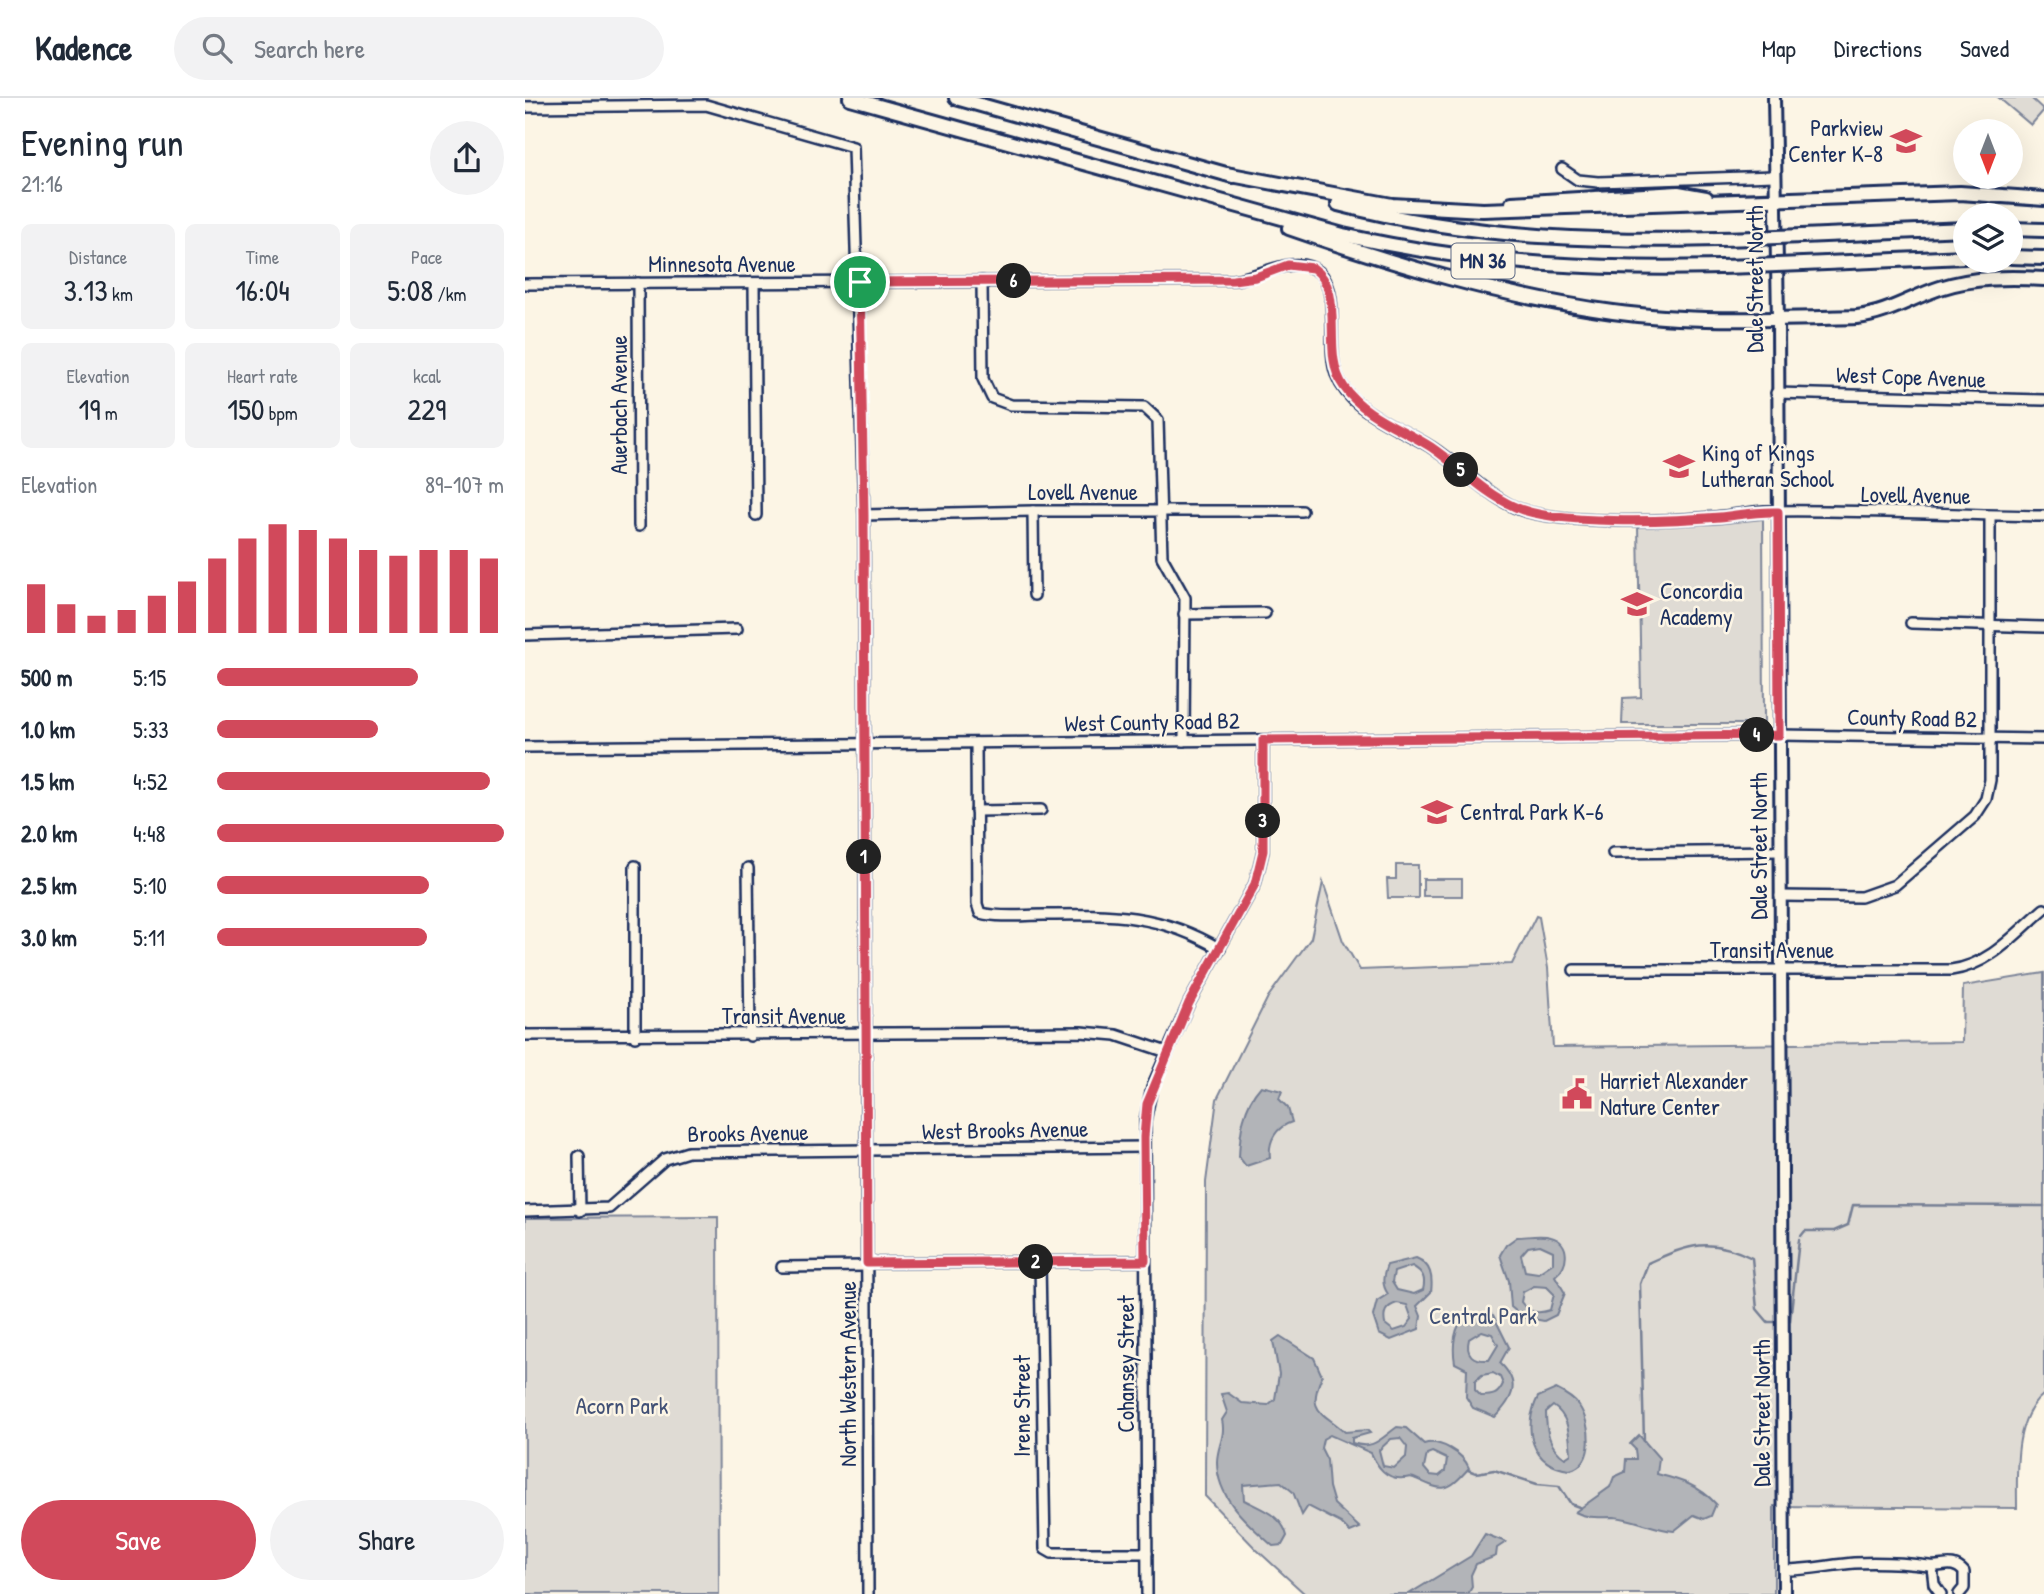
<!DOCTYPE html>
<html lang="en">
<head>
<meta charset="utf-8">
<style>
  body { margin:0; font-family:"Patrick Hand",sans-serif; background:#f2f2f3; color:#1f2937; height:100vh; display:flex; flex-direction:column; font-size:26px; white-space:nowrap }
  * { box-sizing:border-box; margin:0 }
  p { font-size:23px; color:#747a83 }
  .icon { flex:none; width:38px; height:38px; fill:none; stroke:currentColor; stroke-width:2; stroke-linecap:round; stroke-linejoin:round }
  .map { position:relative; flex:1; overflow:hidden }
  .drawer { display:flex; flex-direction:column; background:#fff; width:525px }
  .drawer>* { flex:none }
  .needle { width:46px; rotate:180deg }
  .fabs { position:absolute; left:1428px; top:21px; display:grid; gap:14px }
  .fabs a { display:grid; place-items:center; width:70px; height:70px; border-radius:50%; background:#fff; box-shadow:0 7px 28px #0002; font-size:35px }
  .pin { position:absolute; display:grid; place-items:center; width:60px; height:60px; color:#fff; margin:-30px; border:4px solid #fff; border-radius:50%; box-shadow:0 2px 7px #0007 }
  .km { position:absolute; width:35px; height:35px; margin:-18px; border-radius:50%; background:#222; color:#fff; font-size:19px; line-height:35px; text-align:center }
  .round { display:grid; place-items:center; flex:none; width:74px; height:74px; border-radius:37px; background:#f2f2f3 }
  .headline { display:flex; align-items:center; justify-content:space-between; height:119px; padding:0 21px }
  h1 { font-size:38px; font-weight:600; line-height:52px }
  .figures { display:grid; grid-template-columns:repeat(3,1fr); gap:10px; height:119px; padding:7px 21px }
  .figures div { display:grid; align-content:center; border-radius:10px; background:#f2f2f3; text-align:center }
  .figures b { font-size:30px; font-weight:600 }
  .figures small { font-size:19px; font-weight:400 }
  .figures p { font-size:19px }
  .chart { height:196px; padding:14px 21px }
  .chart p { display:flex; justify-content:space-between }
  .chart svg { width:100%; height:126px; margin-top:7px; stroke:#d1495b; stroke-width:6 }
  .primary-button { display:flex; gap:14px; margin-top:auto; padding:14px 21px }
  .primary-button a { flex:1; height:80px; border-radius:42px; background:#d1495b; color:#fff; font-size:28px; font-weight:600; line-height:80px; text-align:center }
  .primary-button a+a { background:#f2f2f3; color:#1f2937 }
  ul { padding:0 21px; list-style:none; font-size:23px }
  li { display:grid; grid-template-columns:112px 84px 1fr; align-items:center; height:52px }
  li i { height:18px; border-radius:9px; background:#d1495b }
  header { display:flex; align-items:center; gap:42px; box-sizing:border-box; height:98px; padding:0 35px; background:#fff; border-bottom:2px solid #e0e1e3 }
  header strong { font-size:33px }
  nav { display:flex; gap:38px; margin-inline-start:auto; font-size:24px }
  .search { width:490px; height:63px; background:#f2f2f3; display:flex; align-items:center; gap:18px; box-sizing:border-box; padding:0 24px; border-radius:38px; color:#747a83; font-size:26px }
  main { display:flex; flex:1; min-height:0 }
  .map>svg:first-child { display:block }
  .green { fill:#dfdbd4; stroke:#7d8599; stroke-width:2 }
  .water { fill:#b2b4b8; stroke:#767f94; stroke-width:2; fill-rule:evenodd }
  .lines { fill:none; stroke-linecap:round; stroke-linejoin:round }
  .stream { stroke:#767f94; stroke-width:2.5 }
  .minor-casing { stroke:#1b2f5e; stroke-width:14 }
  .major-casing { stroke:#1b2f5e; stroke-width:16 }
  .highway-casing { stroke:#1b2f5e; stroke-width:18 }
  .minor { stroke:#fcf5e5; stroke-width:9 }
  .major { stroke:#fcf5e5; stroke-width:10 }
  .highway { stroke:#fcf5e5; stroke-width:12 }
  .highway-bridge-casing { stroke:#1b2f5e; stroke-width:18; stroke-linecap:butt }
  .highway-bridge { stroke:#fcf5e5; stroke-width:12 }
  .route-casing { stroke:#fff; stroke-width:14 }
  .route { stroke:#d1495b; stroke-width:9 }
  .labels { text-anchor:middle; stroke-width:5; stroke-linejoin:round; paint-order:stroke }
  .shield { fill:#fcf5e5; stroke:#5e6a86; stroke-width:2 }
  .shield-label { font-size:21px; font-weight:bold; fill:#1b2f5e }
  .poi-label { font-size:23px; fill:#1b2f5e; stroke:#fcf5e5; text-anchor:start }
  .street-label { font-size:23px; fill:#1b2f5e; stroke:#fcf5e5 }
  .park-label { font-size:23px; fill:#425176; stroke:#fcf5e5 }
</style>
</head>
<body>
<header>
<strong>Kadence</strong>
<div class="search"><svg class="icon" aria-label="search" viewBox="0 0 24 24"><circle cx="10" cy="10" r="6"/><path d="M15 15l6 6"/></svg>Search here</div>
<nav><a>Map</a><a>Directions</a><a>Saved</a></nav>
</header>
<main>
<section class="drawer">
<div class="headline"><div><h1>Evening run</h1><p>21:16</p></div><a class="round"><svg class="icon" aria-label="share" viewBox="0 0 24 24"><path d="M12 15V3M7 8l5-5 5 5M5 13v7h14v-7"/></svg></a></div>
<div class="figures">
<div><p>Distance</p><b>3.13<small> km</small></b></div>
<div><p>Time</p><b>16:04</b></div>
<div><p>Pace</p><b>5:08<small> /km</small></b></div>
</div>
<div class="figures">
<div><p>Elevation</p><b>19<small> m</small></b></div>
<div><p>Heart rate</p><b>150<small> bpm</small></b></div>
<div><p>kcal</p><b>229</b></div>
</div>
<div class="chart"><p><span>Elevation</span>89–107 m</p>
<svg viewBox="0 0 160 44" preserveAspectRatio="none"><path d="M5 44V27M15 44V34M25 44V38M35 44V36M45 44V31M55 44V26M65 44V18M75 44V11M85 44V6M95 44V8M105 44V11M115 44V15M125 44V17M135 44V15M145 44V15M155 44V18"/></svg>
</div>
<ul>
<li><b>500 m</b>5:15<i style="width:70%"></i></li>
<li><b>1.0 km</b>5:33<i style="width:56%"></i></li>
<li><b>1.5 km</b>4:52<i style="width:95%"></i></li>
<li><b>2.0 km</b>4:48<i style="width:100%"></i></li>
<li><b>2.5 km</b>5:10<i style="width:74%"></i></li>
<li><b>3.0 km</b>5:11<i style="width:73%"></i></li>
</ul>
<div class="primary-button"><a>Save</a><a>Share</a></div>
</section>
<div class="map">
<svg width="1519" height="1496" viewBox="0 0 1519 1496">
  <rect width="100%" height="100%" fill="#fcf5e5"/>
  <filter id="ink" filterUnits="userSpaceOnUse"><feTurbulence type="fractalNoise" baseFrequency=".0143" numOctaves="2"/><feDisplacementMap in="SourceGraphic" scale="14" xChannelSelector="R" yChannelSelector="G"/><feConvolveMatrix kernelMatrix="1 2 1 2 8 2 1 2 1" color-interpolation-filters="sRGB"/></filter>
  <g filter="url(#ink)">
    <g class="green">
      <polygon points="1474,0 1506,0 1519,12 1506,27"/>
      <polygon points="1238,421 1239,626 1097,626 1098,600 1116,599 1113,427 1189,426"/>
      <polygon points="871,767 893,767 893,800 863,800 862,781 871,781"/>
      <rect x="898" y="781" width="39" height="17"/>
      <path d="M 798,784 L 818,843 L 835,872 L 987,866 L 1011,818 L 1014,819 L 1023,870 L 1028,949 L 1437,944 L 1438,888 L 1519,875 L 1519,1296 C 1488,1320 1492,1374 1492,1410 L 1249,1408 L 1249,1496 L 780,1496 L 732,1452 L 680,1398 L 681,1084 L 692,1001 L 743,899 L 786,840 Z"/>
      <polygon points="193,1119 194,1496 0,1496 0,1120"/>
    </g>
    <g class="water">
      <path d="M 736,988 L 757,993 L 754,1001 L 763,1010 L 767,1024 C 751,1029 743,1043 745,1060 L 721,1068 L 714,1059 C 715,1033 718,1008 736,988 Z"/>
      <path d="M 992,1139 C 1002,1139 1016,1136 1026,1139 C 1046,1144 1044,1168 1030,1178 L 1040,1195 L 1031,1217 L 1019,1223 L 998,1219 L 986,1209 L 984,1183 L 975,1157 L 981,1147 ZM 1015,1147 L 1028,1153 L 1028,1165 L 1013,1175 L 1000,1173 L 996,1157 L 1003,1149 ZM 1009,1188 L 1022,1189 L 1029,1196 L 1025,1212 C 1013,1216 1004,1215 996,1204 L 998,1194 Z"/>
      <path d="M 891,1160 C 906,1166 908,1179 906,1194 L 892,1208 L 896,1218 L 894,1231 L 866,1242 L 854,1236 L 848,1218 L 852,1203 L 863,1196 C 856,1186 858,1178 862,1167 ZM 887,1168 C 898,1174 901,1180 898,1192 L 889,1196 L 872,1192 L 867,1184 L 869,1174 ZM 872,1205 L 882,1207 L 887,1221 L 881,1229 L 869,1233 L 860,1226 C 858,1215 860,1209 872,1205 Z"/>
      <path d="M 957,1215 L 968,1217 L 984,1249 L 975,1265 C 995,1284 990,1299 970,1319 L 948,1310 L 941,1299 L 942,1271 L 930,1265 C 927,1248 929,1228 942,1216 ZM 957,1233 L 967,1236 L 973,1247 L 964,1262 C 948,1263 940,1257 944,1241 ZM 968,1275 L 975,1279 L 978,1286 C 973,1297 968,1298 956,1298 L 950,1292 L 950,1283 L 957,1277 Z"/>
      <path d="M 755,1238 L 789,1260 L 797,1278 C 781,1315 797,1313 820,1334 L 842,1332 L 845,1335 L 827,1340 L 827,1345 C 849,1352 855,1341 872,1329 L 881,1330 L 899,1346 C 914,1341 938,1355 944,1370 C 921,1396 918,1393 889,1380 C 884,1378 884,1380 878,1380 C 861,1382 852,1368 846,1355 L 805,1337 L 798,1341 L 796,1350 L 802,1362 L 804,1389 L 809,1406 L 835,1430 L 825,1434 L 816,1425 L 783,1408 L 777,1417 L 768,1394 L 756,1384 L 718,1387 L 719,1402 C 736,1411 758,1418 762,1438 L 757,1447 L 748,1448 C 723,1426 692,1401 692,1364 C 692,1349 701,1338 697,1322 L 702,1314 L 696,1296 L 703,1295 L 717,1305 L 743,1307 L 750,1301 L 754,1276 L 748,1243 ZM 875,1340 L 882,1349 L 881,1359 L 869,1370 L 858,1368 L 854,1352 L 866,1341 ZM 907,1354 L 922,1361 L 920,1373 L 914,1378 L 905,1377 L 899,1370 L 902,1356 Z"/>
      <path d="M 1031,1291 C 1039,1295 1049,1301 1054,1308 C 1066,1325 1071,1366 1045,1372 C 1006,1368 997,1330 1013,1299 ZM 1028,1308 C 1045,1319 1044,1338 1046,1356 L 1040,1360 C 1024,1350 1021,1332 1021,1314 Z"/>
      <path d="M 1114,1337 L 1134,1360 L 1132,1376 C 1156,1382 1175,1388 1191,1406 L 1186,1418 L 1179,1421 L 1169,1417 L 1149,1433 C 1128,1431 1108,1420 1088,1419 C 1073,1419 1064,1421 1050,1414 L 1085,1389 L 1089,1379 L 1100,1374 L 1101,1361 L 1111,1361 L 1110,1351 L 1105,1346 Z"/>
      <polygon points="960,1436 981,1444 972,1450 971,1458 951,1466 946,1477 947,1489 943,1496 884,1496 946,1458"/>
    </g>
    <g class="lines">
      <g class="stream">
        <polyline points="0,930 10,934"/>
        <polyline points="337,1012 336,1048 339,1048"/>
        <polyline points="612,1052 615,1056 616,1132"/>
        <polyline points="1276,1138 1280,1133 1309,1133 1323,1127 1328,1107 1519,1108"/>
        <polyline points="1265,1223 1274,1142"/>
        <polyline points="624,1245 629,1251"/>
        <path d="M 1119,1344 L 1115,1186 L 1123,1165 C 1165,1146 1185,1139 1227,1160 L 1232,1211 L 1243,1224 L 1250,1224"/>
        <polyline points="943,1372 951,1375 969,1372 1012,1386 1034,1388 1046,1406 1054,1409"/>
      </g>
      <g class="minor-casing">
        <g id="minor">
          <polyline points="0,9 181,7 328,49 339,417 343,1496"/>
          <polyline points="1037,71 1053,82 1073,84 1249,78"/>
          <polyline points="457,183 458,281 467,300 486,307 619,309 633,322 637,459 660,500 659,643"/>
          <polyline points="113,185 114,428"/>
          <path d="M 0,186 L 708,182 C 735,179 770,155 794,174 C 816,193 801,248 811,276 C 816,289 826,301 837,309 C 858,325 883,335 906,349 C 934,367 957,393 987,408 C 1027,428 1144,423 1191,419 C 1207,418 1223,414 1239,413 C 1332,411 1426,417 1519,418"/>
          <polyline points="229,186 231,417"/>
          <polyline points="1251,295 1519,302"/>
          <polyline points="508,413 509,497"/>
          <polyline points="339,417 508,413 777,413"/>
          <polyline points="659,516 740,515"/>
          <polyline points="1386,525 1519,529"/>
          <polyline points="0,537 212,531"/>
          <path d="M 451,645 L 452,806 L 455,815 C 476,820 498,817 519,817 C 586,816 635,815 695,851"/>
          <polyline points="0,649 1254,637 1519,641"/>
          <polyline points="451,713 516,712"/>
          <polyline points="1088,755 1255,753"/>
          <polyline points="110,768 110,939"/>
          <polyline points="223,770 225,938"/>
          <polyline points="1255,798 1336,799 1370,787 1450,718 1461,701 1465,682 1465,418"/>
          <path d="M 1049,872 L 1426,872 C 1465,867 1490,836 1519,811"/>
          <polyline points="0,937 556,934 591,937 642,954"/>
          <polyline points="54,1058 55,1113"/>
          <polyline points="0,1113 84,1110 140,1061 163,1054 619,1049"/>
          <polyline points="515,1164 520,1451 527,1455 622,1455"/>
          <polyline points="342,1165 620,1163"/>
          <polyline points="257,1169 342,1168"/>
          <polyline points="1407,1469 1409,1486 1416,1496"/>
          <path d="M 1259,1472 C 1283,1472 1305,1467 1329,1465 C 1354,1464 1380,1465 1404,1468 C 1418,1470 1427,1461 1439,1474 L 1439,1490 L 1434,1496"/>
          <polyline points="622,1496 620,1023 627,989 664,905 730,786 738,753 738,642"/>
        </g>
      </g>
      <g class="major-casing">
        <polyline id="major" points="1249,0 1253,221 1259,1496"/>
      </g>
      <g class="highway-casing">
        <g id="highway">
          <path d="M 325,0 L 818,137 C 957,168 1086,173 1228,168"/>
          <polyline points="431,0 708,78"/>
          <polyline points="701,76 867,107 958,112 1435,95 1519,101"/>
          <polyline points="987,105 1153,95 1181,100"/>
          <path d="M 813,106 C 951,142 1088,145 1230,140"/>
          <path d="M 764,130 C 868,166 978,199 1088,214 C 1168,225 1252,221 1332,219 C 1362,216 1387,199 1415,190 C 1449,179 1484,179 1519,181"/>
          <polyline points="1486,131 1519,132"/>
          <polyline points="1277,138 1440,131"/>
          <polyline points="1486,159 1519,160"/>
          <polyline points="1278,166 1440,159"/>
        </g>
      </g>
      <use href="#minor" class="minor"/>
      <use href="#major" class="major"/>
      <use href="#highway" class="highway"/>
      <g class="highway-bridge-casing">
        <g id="highway-bridge">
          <polyline points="1230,140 1277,138"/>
          <polyline points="1228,168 1278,166"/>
        </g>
      </g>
      <use href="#highway-bridge" class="highway-bridge"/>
    </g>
  </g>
  <g class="lines" filter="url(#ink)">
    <g class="route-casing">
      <path id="route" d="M 763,167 L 788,170 C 823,194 794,254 819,289 C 840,319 877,330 906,349 C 934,368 957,394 988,408 C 1028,428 1148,423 1195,419 C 1214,417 1233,413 1253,414 L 1254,637 L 738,642 L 738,753 L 730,786 L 664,905 L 622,1006 L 619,1039 L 620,1163 L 342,1165 L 339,417 L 335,184 L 708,182 L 731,179 Z"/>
    </g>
    <use href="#route" class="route"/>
  </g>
  <defs>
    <g id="school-bare" transform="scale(2.415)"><path d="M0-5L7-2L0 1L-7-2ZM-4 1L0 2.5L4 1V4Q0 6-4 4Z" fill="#d1495b" stroke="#fcf5e5" stroke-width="2.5" paint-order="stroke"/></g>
    <g id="civic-bare" transform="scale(2.415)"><path d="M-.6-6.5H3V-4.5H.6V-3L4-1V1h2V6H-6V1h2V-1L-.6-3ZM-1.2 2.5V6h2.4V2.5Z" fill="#d1495b" stroke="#fcf5e5" stroke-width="2.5" paint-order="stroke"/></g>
  </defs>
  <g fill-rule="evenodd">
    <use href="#school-bare" x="1381" y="43"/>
    <use href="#school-bare" x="1154" y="368"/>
    <use href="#school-bare" x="1112" y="506"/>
    <use href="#school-bare" x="912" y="714"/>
    <use href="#civic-bare" x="1052" y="996"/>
  </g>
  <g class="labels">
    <rect class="shield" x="926.5" y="145.5" width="63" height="35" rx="5"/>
    <g class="shield-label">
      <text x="958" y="170">MN 36</text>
    </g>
    <g class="poi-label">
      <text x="1358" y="38" text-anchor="end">Parkview<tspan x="1358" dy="26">Center K-8</tspan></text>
      <text x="1177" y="363">King of Kings<tspan x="1177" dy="26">Lutheran School</tspan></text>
      <text x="1135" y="501">Concordia<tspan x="1135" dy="26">Academy</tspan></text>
      <text x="935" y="722">Central Park K-6</text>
      <text x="1075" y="991">Harriet Alexander<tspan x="1075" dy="26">Nature Center</tspan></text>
    </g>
    <g class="street-label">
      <text x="197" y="174">Minnesota Avenue</text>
      <text transform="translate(1230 181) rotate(-90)" y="8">Dale Street North</text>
      <text transform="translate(1386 279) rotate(2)" y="8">West Cope Avenue</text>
      <text transform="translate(94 307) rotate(-90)" y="8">Auerbach Avenue</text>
      <text x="558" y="402">Lovell Avenue</text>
      <text transform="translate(1391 397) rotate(1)" y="8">Lovell Avenue</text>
      <text transform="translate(1387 620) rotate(1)" y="8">County Road B2</text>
      <text transform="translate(627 624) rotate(-1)" y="8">West County Road B2</text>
      <text transform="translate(1234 748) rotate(-90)" y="8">Dale Street North</text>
      <text x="1247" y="860">Transit Avenue</text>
      <text x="259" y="926">Transit Avenue</text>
      <text transform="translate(480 1032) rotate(-1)" y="8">West Brooks Avenue</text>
      <text transform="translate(223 1035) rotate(-1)" y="8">Brooks Avenue</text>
      <text transform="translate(601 1266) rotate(-90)" y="8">Cohansey Street</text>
      <text transform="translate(323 1276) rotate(-90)" y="8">North Western Avenue</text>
      <text transform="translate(497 1308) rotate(-90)" y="8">Irene Street</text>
      <text transform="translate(1237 1315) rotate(-90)" y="8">Dale Street North</text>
    </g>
    <g class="park-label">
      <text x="958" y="1226">Central Park</text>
      <text x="97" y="1316">Acorn Park</text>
    </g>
  </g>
</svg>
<div class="fabs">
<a><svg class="needle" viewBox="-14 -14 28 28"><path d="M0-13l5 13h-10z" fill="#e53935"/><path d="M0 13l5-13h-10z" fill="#747a83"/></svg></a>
<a><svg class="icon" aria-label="layers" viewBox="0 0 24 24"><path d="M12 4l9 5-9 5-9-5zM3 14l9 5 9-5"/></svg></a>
</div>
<div class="pin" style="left:335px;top:184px;background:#1e9e55"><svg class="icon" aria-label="arrive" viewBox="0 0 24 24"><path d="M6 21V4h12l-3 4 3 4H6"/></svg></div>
<b class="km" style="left:339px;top:759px">1</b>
<b class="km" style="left:511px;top:1164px">2</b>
<b class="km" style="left:738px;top:723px">3</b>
<b class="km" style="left:1232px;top:637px">4</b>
<b class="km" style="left:936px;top:372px">5</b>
<b class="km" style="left:489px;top:183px">6</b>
</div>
</main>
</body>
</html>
